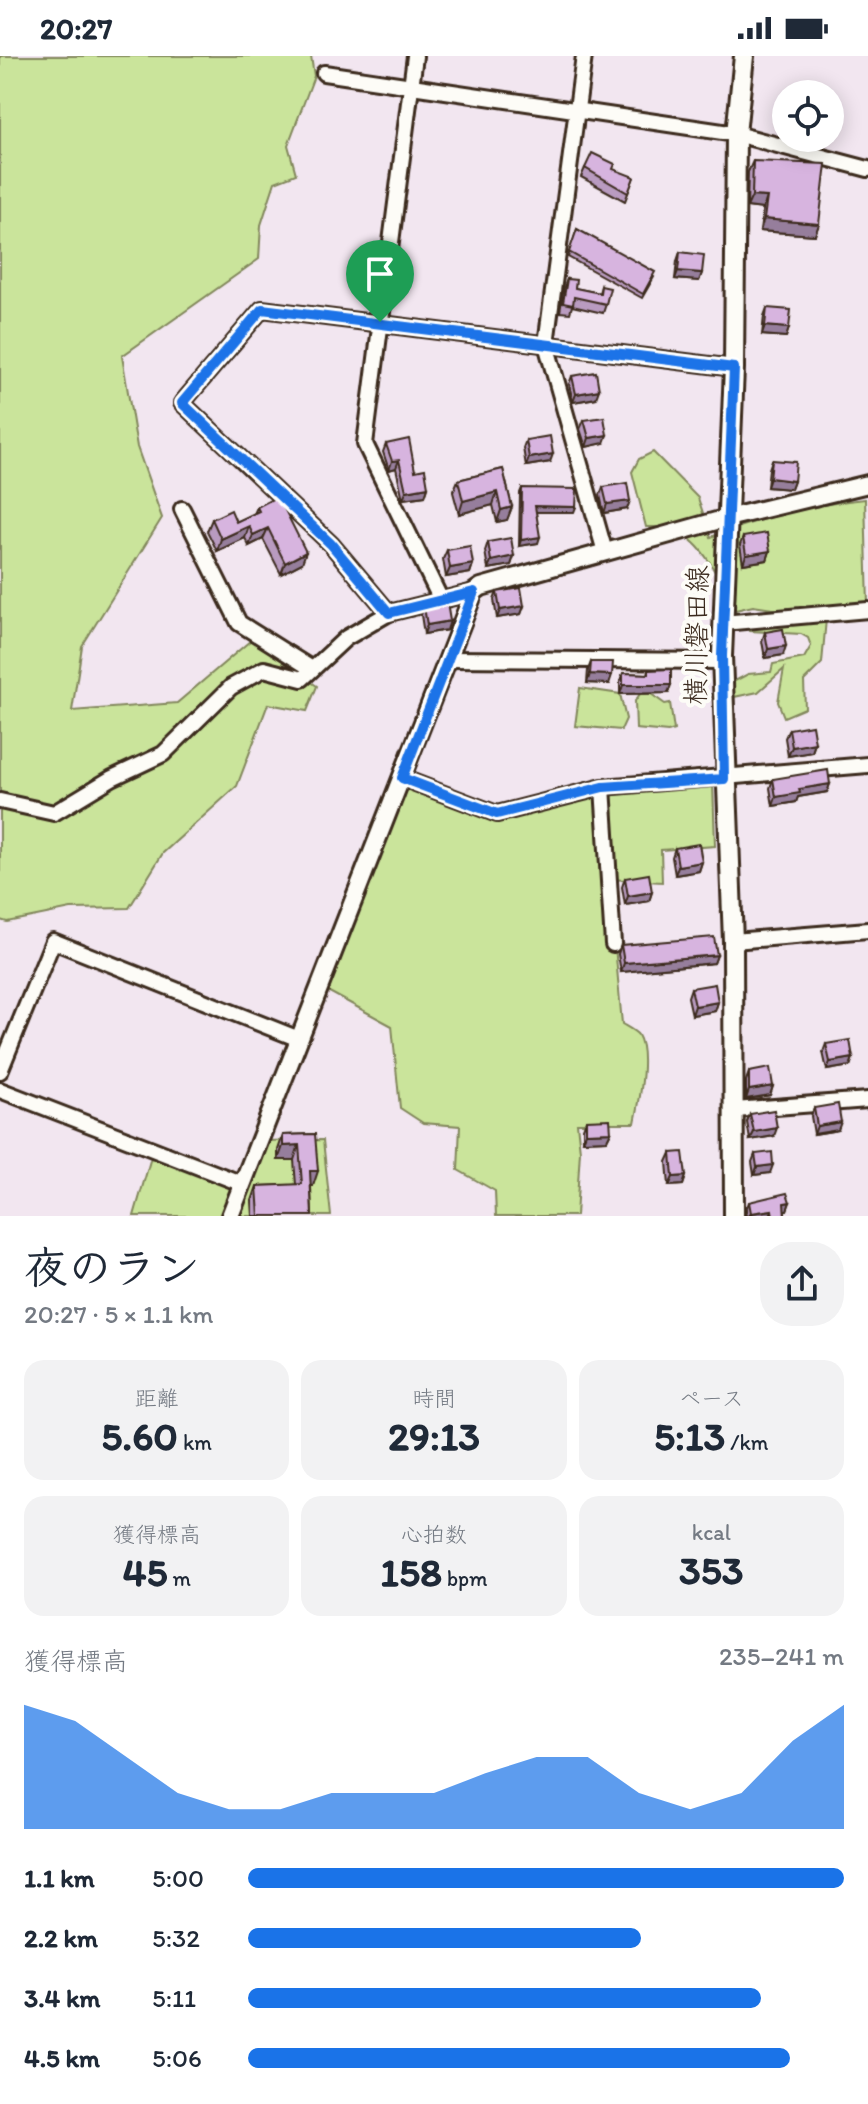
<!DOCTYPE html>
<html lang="ja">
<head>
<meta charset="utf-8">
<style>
  body { margin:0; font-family:Itim,"Klee One",sans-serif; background:#f2f2f3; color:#1f2937; height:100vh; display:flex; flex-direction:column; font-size:30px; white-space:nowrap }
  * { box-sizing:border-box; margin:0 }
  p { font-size:26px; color:#747a83 }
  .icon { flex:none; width:44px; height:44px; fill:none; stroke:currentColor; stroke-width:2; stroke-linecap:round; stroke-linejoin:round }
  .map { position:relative; height:1160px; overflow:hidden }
  .sheet { display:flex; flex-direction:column; background:#fff; flex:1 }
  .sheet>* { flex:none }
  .controls { position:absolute; left:772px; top:24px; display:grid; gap:16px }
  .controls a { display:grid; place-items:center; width:72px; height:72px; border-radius:50%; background:#fff; box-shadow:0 4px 20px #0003; font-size:40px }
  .pin { position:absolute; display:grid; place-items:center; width:68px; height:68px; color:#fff; margin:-82px -34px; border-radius:50% 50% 50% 0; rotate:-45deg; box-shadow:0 0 8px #0007 }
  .pin .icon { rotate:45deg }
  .round { display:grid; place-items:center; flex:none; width:84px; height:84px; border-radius:32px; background:#f2f2f3 }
  .head { display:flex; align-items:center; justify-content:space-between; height:136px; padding:0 24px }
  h1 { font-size:44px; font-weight:700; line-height:60px }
  .metrics { display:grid; grid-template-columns:repeat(3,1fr); gap:12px; height:136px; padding:8px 24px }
  .metrics div { display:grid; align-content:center; border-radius:20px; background:#f2f2f3; text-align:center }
  .metrics b { font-size:40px; font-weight:700 }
  .metrics small { font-size:22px; font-weight:400 }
  .metrics p { font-size:22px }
  .chart { height:224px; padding:16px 24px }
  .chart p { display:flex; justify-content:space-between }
  .chart svg { width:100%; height:144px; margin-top:8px; fill:#1a73e8; opacity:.7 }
  ul { padding:0 24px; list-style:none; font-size:26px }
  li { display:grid; grid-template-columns:128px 96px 1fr; align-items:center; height:60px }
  li i { height:20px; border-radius:10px; background:#1a73e8 }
  .status { display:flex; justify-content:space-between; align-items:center; height:56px; padding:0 40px; background:#fff; direction:ltr }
  .status svg { height:22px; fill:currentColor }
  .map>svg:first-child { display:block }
  .green { fill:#cae49b; stroke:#82875c; stroke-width:2 }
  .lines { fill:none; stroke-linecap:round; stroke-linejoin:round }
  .minor-casing { stroke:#3b2a1e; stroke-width:20 }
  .tertiary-casing { stroke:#3b2a1e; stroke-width:22 }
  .secondary-casing { stroke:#3b2a1e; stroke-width:24 }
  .minor { stroke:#fdfcf7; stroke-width:14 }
  .tertiary { stroke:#fdfcf7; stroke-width:16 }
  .secondary { stroke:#fdfcf7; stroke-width:18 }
  .wall { fill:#b99bc0; stroke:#3b2a1e; stroke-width:2 }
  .shaded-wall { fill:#967e9c; stroke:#3b2a1e; stroke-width:2 }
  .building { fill:#d7b4df; stroke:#3b2a1e; stroke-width:2 }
  .route-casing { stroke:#fff; stroke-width:16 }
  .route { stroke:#1a73e8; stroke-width:10 }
  .labels { text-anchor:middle; stroke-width:8; stroke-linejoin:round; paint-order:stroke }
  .street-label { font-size:28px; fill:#3b2a1e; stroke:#fdfcf7 }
</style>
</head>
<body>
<div class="status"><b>20:27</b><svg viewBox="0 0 49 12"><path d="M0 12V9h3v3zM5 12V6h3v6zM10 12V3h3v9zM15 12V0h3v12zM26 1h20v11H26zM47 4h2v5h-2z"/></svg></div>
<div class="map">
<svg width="868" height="1160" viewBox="0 0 868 1160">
  <rect width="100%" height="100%" fill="#f2e6f0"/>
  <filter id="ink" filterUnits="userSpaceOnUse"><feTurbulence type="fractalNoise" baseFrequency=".0125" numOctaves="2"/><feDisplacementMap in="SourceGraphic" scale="16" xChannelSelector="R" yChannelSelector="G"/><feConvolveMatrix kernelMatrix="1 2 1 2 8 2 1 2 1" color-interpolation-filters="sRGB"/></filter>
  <g filter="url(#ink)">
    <g class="green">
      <polygon points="0,0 311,0 314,20 288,89 296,118 275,126 261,169 259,203 122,300 137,391 162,462 82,590 72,655 177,647 257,579 312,613 304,621 317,630 307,655 268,648 237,730 163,797 129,852 71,853 7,866 0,864"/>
      <path d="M 653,396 L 698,442 L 711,481 C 754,464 819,447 865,443 L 868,549 L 826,563 L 822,607 L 804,625 L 805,652 L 784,661 L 778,646 L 784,613 L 758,636 L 734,641 L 731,627 L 748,618 L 771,616 L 773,608 L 804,602 L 811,590 L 808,582 L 801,578 L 750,575 L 748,568 L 806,558 L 753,550 L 731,555 C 720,524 706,486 672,473 C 665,470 653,471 646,471 L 632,416 L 639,403 Z"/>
      <polygon points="580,632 620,638 626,663 621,674 575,670"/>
      <polygon points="640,638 651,638 665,648 670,647 674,674 668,676 636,673 635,645"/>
      <path d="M 408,724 L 477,756 L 610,736 L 713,726 L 715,790 L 661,794 L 662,826 L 609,823 L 622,968 C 627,971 635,975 638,979 C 649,997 639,1048 635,1067 L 577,1067 L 580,1095 L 576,1160 L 496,1160 L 495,1135 L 458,1114 L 460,1070 L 423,1067 L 400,1052 L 392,970 L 320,931 Z"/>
      <polygon points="323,1084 331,1160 134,1160 153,1094 242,1128 259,1085"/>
    </g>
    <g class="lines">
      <g class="minor-casing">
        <g id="minor">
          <polyline points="415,0 365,388 441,544"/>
          <polyline points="584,0 546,288 605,496"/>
          <polyline points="324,17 736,78 868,113"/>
          <polyline points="182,453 239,567 312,613"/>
          <polyline points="389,557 331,488 182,347 262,253 734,312"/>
          <polyline points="723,567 868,554"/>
          <polyline points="448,603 722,605"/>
          <polyline points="402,722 497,758 603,731 868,709"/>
          <polyline points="603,731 613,888"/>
          <polyline points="0,745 54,757 112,722 163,698 231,631 264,613 302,623 346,582 389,557 474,536"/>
          <polyline points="733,885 868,874"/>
          <polyline points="0,1015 53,885 299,983"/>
          <polyline points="0,1034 243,1128"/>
          <polyline points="735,1054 868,1044"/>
        </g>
      </g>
      <g class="tertiary-casing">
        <polyline id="tertiary" points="230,1160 474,536 481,531 727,462 868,428"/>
      </g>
      <g class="secondary-casing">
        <polyline id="secondary" points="734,1160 733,885 722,600 734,312 736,78 744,0"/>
      </g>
      <use href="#minor" class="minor"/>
      <use href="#tertiary" class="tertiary"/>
      <use href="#secondary" class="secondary"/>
    </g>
    <g class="wall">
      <polygon points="753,105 819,168 815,179 760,175 763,153 747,151 748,116"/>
      <polygon points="585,112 634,121 625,145 581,121"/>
      <polygon points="577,173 654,221 642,242 568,201"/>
      <polygon points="680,196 702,217 699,225 675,223 677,205"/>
      <polygon points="567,223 575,232 599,237 601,230 606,248 603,257 572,250 570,257 560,256 564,231"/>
      <polygon points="767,252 789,272 786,281 762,279 764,260"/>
      <polygon points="572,320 596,342 573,346 569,328"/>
      <polygon points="584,364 604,387 586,391 580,373"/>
      <polygon points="526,384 550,406 526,410 523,392"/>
      <polygon points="386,388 415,415 428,431 425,440 403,443 396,412 389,414 383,396"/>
      <polygon points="772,404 794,425 791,433 767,431 769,413"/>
      <polygon points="503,413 512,451 507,464 497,466 493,449 459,458 453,436 458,424"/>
      <polygon points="603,431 627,453 604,457 600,439"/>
      <polygon points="522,432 574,456 536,456 538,487 519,490 520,437"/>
      <polygon points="257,451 302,507 281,518 263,483 249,490 245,482 217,495 207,475 212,463 236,466 254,458"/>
      <polygon points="743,481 770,495 767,504 743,508 740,489"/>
      <polygon points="488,486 514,500 511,509 488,513 485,495"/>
      <polygon points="447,494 473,508 470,517 446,521 443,503"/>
      <polygon points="497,536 524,550 521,558 497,562 494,544"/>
      <polygon points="424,551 447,574 424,578 421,559"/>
      <polygon points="765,576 783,599 765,602 762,585"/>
      <polygon points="591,606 609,628 587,627 588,614"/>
      <polygon points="649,614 668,637 620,638 620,626 623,617 648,618"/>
      <polygon points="789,673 815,687 812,696 788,700 785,682"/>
      <polygon points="773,723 830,728 827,736 798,741 796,746 773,750 770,732"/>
      <polygon points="675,792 702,806 699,815 675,819 672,801"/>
      <polygon points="625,822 652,836 649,845 625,849 622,831"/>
      <polygon points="621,889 717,899 714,907 621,916 618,898"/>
      <polygon points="691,932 718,946 715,955 692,959 688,941"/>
      <polygon points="826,988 853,1002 850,1010 827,1014 823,996"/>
      <polygon points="749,1016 773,1030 770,1039 746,1043 746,1025"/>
      <polygon points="814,1052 838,1074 814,1078 811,1060"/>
      <polygon points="750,1058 774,1080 750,1084 747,1066"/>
      <polygon points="586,1064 611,1076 607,1084 583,1085 583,1072"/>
      <polygon points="315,1078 313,1130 311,1130 312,1160 253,1160 252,1145 257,1130 296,1129 294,1104 278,1104 278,1094 283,1079"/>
      <polygon points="671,1097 686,1120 683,1129 669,1130 667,1106"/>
      <polygon points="755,1098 770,1117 754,1119 752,1106"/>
      <polygon points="749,1146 790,1146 787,1154 785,1154 785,1160 747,1160 746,1154"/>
    </g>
    <g class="shaded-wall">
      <polygon points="752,140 767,141 763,153 747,151"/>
      <polygon points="764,163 819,168 815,179 760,175"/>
      <polygon points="678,215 702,217 699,225 675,223"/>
      <polygon points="765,270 789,272 786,281 762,279"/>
      <polygon points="599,334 596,342 573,346 576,338"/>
      <polygon points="607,379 604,387 586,391 589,382"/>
      <polygon points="553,398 550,406 526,410 529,402"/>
      <polygon points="399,404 396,412 389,414 392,405"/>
      <polygon points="770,422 794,425 791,433 767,431"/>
      <polygon points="428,431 425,440 403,443 406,435"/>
      <polygon points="497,436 493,449 459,458 463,445"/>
      <polygon points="630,445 627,453 604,457 607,448"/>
      <polygon points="535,450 576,451 574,456 533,456"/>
      <polygon points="512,451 507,464 497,466 501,454"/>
      <polygon points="249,470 245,482 217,495 221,483"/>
      <polygon points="268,472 263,483 249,490 253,479"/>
      <polygon points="540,481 538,487 519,490 521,484"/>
      <polygon points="770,495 767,504 743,508 746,499"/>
      <polygon points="306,496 302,507 281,518 285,507"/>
      <polygon points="514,500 511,509 488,513 491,505"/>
      <polygon points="473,508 470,517 446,521 450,512"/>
      <polygon points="524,550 521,558 497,562 500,554"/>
      <polygon points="450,565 447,574 424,578 427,569"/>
      <polygon points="786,590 783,599 765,602 768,593"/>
      <polygon points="590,618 612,619 609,628 587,627"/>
      <polygon points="623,629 671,629 668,637 620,638"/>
      <polygon points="815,687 812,696 788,700 792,691"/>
      <polygon points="830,728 827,736 798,741 796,746 773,750 776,741 799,733"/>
      <polygon points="702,806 699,815 675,819 678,810"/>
      <polygon points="652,836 649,845 625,849 628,840"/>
      <polygon points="717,899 714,907 621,916 624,907"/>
      <polygon points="718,946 715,955 692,959 695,950"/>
      <polygon points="853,1002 850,1010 827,1014 830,1006"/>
      <polygon points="773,1030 770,1039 746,1043 749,1034"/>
      <polygon points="841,1066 838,1074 814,1078 817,1070"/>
      <polygon points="777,1072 774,1080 750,1084 754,1076"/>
      <polygon points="611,1076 607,1084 583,1085 586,1077"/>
      <polygon points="299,1089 294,1104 278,1104 283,1090"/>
      <polygon points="773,1109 770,1117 754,1119 757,1111"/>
      <polygon points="310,1115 318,1115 313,1130 305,1130"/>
      <polygon points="686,1120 683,1129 669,1130 673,1121"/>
      <polygon points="790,1146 787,1154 782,1155 784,1147"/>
      <polygon points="772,1154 770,1160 749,1160 751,1157"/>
    </g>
    <g class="building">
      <polygon points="592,97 615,108 613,113 634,121 628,137 585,112"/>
      <polygon points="753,105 826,108 819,168 764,163 767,141 752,140"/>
      <polygon points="577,173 655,216 643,238 569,196"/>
      <polygon points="680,196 704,199 702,217 678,215"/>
      <polygon points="567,223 576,224 575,232 600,237 601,230 610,232 606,248 574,241 573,249 563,247"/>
      <polygon points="767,252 791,254 789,272 765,270"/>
      <polygon points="596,316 599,334 576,338 572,320"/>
      <polygon points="604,361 607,379 589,382 584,364"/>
      <polygon points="550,380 553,398 529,402 526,384"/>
      <polygon points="409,383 415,415 425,413 428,431 406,435 399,404 392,405 386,388"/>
      <polygon points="772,404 796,406 794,425 770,422"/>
      <polygon points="503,413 512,451 501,454 497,436 463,445 458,424"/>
      <polygon points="627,427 630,445 607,448 603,431"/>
      <polygon points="522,432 577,433 576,451 535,450 540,481 521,484"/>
      <polygon points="278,440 306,496 285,507 268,472 253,479 249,470 221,483 212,463 231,454 236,466 259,455 257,451"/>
      <polygon points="767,477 770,495 746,499 743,481"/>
      <polygon points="511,482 514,500 491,505 488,486"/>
      <polygon points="470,490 473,508 450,512 447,494"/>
      <polygon points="521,532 524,550 500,554 497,536"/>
      <polygon points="447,547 450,565 427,569 424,551"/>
      <polygon points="783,573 786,590 768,593 765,576"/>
      <polygon points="591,606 613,606 612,619 590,618"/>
      <polygon points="671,613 671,629 623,629 623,617 649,618 649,614"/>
      <polygon points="812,669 815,687 792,691 789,673"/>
      <polygon points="828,714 830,728 799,733 800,737 776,741 773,723"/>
      <polygon points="699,788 702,806 678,810 675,792"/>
      <polygon points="649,818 652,836 628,840 625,822"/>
      <polygon points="714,881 717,899 624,907 621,889"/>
      <polygon points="715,928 718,946 695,950 691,932"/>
      <polygon points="850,984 853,1002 830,1006 826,988"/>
      <polygon points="770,1012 773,1030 749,1034 749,1016"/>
      <polygon points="838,1048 841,1066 817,1070 814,1052"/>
      <polygon points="774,1054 777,1072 754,1076 750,1058"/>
      <polygon points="610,1063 611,1076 586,1077 586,1064"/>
      <polygon points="315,1078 318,1115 310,1115 312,1160 259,1160 257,1130 302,1128 299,1089 283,1090 283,1079"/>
      <polygon points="683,1096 686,1120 673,1121 671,1097"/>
      <polygon points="772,1096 773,1109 757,1111 755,1098"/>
      <polygon points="787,1137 790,1146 784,1147 785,1160 773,1160 772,1154 751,1157 749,1146"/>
    </g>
  </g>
  <g class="lines" filter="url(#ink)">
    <g class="route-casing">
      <polygon id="route" points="262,253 734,312 722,600 724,723 603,731 497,758 402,722 474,536 389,557 331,488 182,347"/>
    </g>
    <use href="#route" class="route"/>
  </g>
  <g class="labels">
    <g class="street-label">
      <text transform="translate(696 579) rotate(-89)" y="10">横川磐田線</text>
    </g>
  </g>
</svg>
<div class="controls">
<a><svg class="icon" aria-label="locate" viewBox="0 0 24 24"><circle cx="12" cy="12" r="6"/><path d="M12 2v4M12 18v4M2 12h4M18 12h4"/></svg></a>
</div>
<div class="pin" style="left:380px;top:266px;background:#1e9e55"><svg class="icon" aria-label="arrive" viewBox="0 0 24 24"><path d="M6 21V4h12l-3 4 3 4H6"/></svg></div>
</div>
<section class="sheet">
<div class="head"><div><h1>夜のラン</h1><p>20:27 · 5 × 1.1 km</p></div><a class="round"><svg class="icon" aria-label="share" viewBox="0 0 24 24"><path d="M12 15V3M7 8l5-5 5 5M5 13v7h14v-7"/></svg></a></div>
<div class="metrics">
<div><p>距離</p><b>5.60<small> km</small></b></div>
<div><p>時間</p><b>29:13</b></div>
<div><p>ペース</p><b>5:13<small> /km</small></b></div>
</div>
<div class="metrics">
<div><p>獲得標高</p><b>45<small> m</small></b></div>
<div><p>心拍数</p><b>158<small> bpm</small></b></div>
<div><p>kcal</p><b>353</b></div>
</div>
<div class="chart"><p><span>獲得標高</span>235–241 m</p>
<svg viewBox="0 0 160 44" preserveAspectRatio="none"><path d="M0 44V6L10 11L20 22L30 33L40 38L50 38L60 33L70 33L80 33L90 27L100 22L110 22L120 33L130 38L140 33L150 17L160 6V44z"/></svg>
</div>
<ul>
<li><b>1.1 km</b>5:00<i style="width:100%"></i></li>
<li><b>2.2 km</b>5:32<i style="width:66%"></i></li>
<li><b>3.4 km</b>5:11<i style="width:86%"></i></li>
<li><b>4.5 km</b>5:06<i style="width:91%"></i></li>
</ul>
</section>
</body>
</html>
